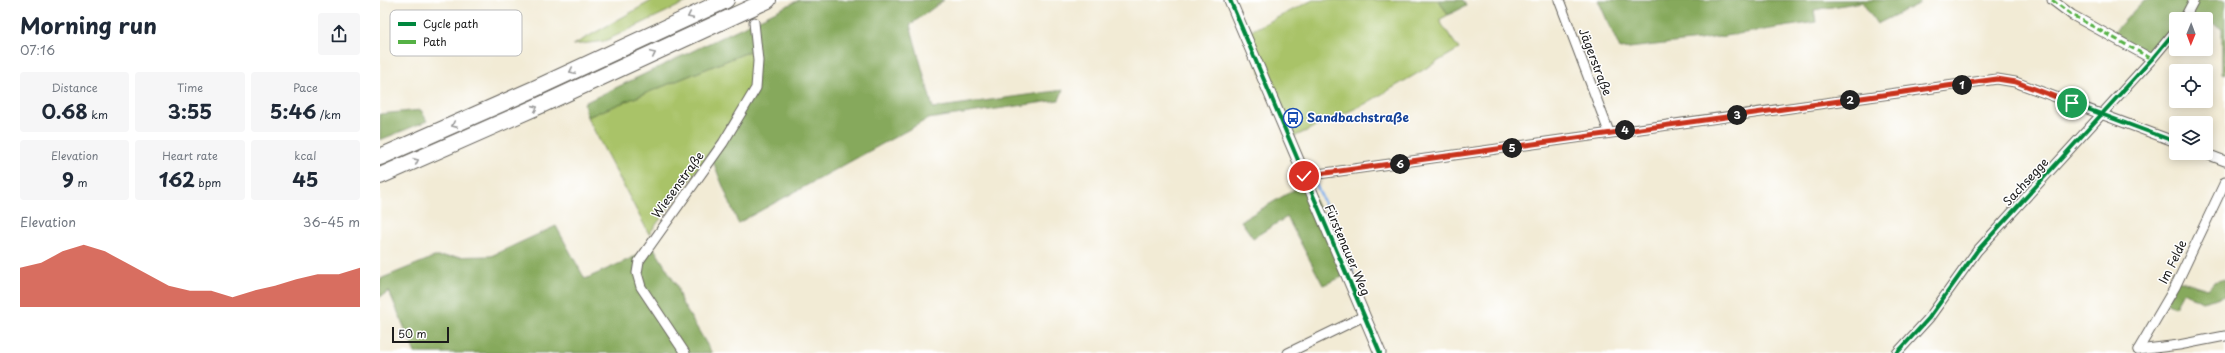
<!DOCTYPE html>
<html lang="en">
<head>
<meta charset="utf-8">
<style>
  body { margin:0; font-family:"Playpen Sans",sans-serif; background:#f6f6f7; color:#1f2937; height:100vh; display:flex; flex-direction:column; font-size:15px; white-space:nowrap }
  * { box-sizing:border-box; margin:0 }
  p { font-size:13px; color:#747a83 }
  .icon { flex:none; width:22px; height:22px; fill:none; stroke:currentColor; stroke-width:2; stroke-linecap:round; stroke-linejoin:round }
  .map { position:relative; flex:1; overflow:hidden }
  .drawer { display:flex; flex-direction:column; background:#fff; width:380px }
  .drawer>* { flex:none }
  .needle { width:26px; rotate:181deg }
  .fabs { position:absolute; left:1789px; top:12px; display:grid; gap:8px }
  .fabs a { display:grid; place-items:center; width:44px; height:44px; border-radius:4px; background:#fff; box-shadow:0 2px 10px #0003; font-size:20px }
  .scale { position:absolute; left:12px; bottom:10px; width:57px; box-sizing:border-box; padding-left:4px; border:2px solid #1c1c1c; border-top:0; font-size:11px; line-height:14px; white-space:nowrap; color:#1c1c1c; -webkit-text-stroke:3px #fff; paint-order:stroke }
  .pin { position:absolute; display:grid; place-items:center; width:34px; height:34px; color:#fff; margin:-17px; border:2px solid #fff; border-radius:50%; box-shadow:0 1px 4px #0007 }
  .km { position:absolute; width:20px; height:20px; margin:-10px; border-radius:50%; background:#222; color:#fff; font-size:11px; line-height:20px; text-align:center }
  .round { display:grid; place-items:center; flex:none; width:42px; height:42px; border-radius:4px; background:#f6f6f7 }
  .overview { display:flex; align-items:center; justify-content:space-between; height:68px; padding:0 20px }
  h1 { font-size:22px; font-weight:700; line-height:30px }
  .metrics { display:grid; grid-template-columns:repeat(3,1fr); gap:6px; height:68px; padding:4px 20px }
  .metrics div { display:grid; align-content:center; border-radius:4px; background:#f6f6f7; text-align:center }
  .metrics b { font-size:20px; font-weight:700 }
  .metrics small { font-size:11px; font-weight:400 }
  .metrics p { font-size:11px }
  .chart { height:112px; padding:8px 20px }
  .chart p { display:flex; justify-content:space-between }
  .chart svg { width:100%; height:72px; margin-top:4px; fill:#c8321e; opacity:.7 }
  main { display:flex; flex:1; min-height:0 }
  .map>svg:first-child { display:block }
  .green { fill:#a9c368; stroke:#627042 }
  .forest { fill:#86a95c; stroke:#51623c }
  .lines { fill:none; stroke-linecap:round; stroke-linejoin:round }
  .stream { stroke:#84b4ef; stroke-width:2.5 }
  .minor-casing { stroke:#67645d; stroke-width:11 }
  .tertiary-casing { stroke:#67645d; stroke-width:13 }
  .motorway-casing { stroke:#67645d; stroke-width:18 }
  .minor { stroke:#fff; stroke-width:9 }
  .tertiary { stroke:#fff; stroke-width:11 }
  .motorway { stroke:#fff; stroke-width:16 }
  .quiet { stroke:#55b145; stroke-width:3; stroke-dasharray:6 3; stroke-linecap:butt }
  .cycleway-casing { stroke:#fff; stroke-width:6 }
  .cycleway { stroke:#00873e; stroke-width:4 }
  .oneway { stroke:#999 }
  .route-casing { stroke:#fff; stroke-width:8 }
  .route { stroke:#c8321e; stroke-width:5 }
  .labels { text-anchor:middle; stroke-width:3; stroke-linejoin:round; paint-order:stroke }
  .street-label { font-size:12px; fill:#1c1c1c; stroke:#fff }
  .transit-label { font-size:12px; font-weight:bold; fill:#164399; stroke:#fff; text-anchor:start }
  .key { fill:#fff; stroke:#bbb; stroke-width:1 }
  .key-label { font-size:11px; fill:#1c1c1c }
</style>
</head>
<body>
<main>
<section class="drawer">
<div class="overview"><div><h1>Morning run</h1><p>07:16</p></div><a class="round"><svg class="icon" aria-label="share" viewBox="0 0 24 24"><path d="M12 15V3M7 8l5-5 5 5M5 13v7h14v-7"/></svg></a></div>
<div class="metrics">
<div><p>Distance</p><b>0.68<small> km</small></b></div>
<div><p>Time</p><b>3:55</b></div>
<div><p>Pace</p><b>5:46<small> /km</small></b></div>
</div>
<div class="metrics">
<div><p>Elevation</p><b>9<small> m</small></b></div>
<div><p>Heart rate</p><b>162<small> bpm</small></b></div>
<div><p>kcal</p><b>45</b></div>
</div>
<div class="chart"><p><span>Elevation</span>36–45 m</p>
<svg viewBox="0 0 160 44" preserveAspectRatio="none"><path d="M0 44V20L10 17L20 10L30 6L40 10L50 17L60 24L70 31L80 34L90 34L100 38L110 34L120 31L130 27L140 24L150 24L160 20V44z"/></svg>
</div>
</section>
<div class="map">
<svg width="1845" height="353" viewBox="0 0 1845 353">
  <rect width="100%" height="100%" fill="#fff"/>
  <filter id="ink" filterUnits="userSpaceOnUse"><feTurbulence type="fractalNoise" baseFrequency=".025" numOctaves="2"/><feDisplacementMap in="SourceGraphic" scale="8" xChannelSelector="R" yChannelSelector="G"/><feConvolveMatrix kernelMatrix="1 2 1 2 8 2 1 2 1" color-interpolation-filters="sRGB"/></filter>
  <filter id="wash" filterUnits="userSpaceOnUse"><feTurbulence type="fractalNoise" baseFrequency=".012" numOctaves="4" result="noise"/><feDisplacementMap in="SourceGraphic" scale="16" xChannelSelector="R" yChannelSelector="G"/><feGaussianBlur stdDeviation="0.9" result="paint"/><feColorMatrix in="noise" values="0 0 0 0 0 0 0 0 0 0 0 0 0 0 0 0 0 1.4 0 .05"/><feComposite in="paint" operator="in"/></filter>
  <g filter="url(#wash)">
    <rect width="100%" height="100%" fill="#f2ebd5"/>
    <g class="green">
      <polygon points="273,0 311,0 225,41 193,45"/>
      <polygon points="933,0 1059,0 1068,15 1059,20 1079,49 985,104 909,139 864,34"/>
      <polygon points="373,50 374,81 365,99 327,157 269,234 207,117"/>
    </g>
    <g class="forest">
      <polygon points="419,0 564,0 530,25 553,108 683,90 679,100 548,119 358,223 334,164 327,157 365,99 374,81 373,50 207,117 204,103"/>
      <polygon points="1059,0 1083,0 1086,6 1068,15"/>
      <polygon points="1218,0 1539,0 1540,3 1497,24 1482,2 1434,10 1436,22 1319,40 1240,49"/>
      <polygon points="1764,0 1845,0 1845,74 1842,73 1842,28 1826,22 1826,19 1796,19 1796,30 1772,59 1730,36"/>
      <polygon points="41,110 47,121 0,140 0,114"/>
      <polygon points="927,182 967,275 943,285 907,217 873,238 861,221"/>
      <polygon points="176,226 205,279 274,248 297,286 301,301 332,353 35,353 9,291 0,297 0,279 54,257 111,256"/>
      <polygon points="1845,279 1845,296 1822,302 1803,292 1795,307 1786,302 1798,280 1828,289 1834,282"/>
    </g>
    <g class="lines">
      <g class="stream">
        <polyline points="935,182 964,247"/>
        <polyline points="966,253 973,272"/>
      </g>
    </g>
  </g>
  <g filter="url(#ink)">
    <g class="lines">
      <g class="minor-casing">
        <g id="minor">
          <polyline points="1179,0 1229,132"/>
          <polyline points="1672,0 1692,15 1772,59"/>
          <polyline points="1804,19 1814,0"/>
          <polyline points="1824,153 1845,161"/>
          <polyline points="924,176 1617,79 1635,82 1796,142"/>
          <polyline points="1758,350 1795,287 1845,182"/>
          <polyline points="1758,350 1799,345 1845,336"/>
          <polyline points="305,353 261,287 257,273 259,261 343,143 376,88 378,61 374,22"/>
          <polyline points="908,353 984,316"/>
          <polyline points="1517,353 1549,318 1597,251 1772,59 1796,30"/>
        </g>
      </g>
      <g class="tertiary-casing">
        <polyline id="tertiary" points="850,0 1000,353"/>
      </g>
      <g class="motorway-casing">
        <g id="motorway">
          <polyline points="0,157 154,89 346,0"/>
          <polyline points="0,176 161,105 388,0"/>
        </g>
      </g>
      <use href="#minor" class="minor"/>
      <use href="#tertiary" class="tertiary"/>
      <use href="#motorway" class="motorway"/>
      <polyline class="quiet" points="1672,0 1692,15 1772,59"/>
      <g class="cycleway-casing">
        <g id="cycleway">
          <polyline points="850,0 1000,353"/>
          <polyline points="924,176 1617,79 1635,82 1796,142"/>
          <polyline points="1517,353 1549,318 1597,251 1772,59 1796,30"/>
        </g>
      </g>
      <use href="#cycleway" class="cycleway"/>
    </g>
    <defs><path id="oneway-chevron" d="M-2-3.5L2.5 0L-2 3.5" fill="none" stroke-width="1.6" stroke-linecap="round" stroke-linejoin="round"/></defs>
    <g class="oneway">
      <use href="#oneway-chevron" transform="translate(310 16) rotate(155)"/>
      <use href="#oneway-chevron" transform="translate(273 54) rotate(-25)"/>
      <use href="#oneway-chevron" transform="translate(192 71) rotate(155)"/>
      <use href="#oneway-chevron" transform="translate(155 108) rotate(-24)"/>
      <use href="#oneway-chevron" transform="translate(74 125) rotate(156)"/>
      <use href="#oneway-chevron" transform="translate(36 161) rotate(-24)"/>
    </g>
  </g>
  <g class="lines" filter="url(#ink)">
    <g class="route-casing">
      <polyline id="route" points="924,176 1617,79 1636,82 1692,103"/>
    </g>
    <use href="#route" class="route"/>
  </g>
  <defs>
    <g id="bus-ring" transform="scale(1)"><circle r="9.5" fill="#fff" stroke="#1a4fb4" stroke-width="1.5"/><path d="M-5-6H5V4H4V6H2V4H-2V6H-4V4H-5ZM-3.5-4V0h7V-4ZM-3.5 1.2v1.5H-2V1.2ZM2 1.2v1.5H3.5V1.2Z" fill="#1a4fb4"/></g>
  </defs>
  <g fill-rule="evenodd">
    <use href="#bus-ring" x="913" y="118"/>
  </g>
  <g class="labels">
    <g class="street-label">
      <text transform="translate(1215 62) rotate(69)" y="4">Jägerstraße</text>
      <text transform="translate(1646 182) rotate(-47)" y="4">Sachsegge</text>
      <text transform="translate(298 185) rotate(-54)" y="4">Wiesenstraße</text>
      <text transform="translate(967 250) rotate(67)" y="4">Fürstenauer Weg</text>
      <text transform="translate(1793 262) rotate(-64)" y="4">Im Felde</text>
    </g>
    <g class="transit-label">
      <text x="927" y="122">Sandbachstraße</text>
    </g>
  </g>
  <rect x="10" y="10" width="132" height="46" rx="6" class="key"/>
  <rect x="18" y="22" width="18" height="4" fill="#00873e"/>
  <rect x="18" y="40" width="18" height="4" fill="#55b145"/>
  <g class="key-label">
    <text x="43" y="28">Cycle path</text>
    <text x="43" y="46">Path</text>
  </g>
</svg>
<div class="fabs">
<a><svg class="needle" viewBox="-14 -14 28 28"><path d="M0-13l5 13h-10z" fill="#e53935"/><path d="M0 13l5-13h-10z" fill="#747a83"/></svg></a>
<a><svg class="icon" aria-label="locate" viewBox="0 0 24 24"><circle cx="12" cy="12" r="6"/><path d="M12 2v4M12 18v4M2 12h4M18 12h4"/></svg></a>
<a><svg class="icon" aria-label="layers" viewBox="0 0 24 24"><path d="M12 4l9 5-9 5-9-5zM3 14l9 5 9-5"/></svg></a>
</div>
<div class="scale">50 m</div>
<div class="pin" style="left:1692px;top:103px;background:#1e9e55"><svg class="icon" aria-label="arrive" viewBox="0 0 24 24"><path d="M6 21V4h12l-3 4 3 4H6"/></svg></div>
<div class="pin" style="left:924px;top:176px;background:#d93025"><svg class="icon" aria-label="check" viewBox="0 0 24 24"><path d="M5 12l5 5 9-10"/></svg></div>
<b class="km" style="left:1582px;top:85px">1</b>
<b class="km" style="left:1470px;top:100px">2</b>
<b class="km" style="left:1357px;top:115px">3</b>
<b class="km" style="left:1245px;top:130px">4</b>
<b class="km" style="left:1132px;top:148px">5</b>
<b class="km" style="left:1020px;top:164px">6</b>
</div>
</main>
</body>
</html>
